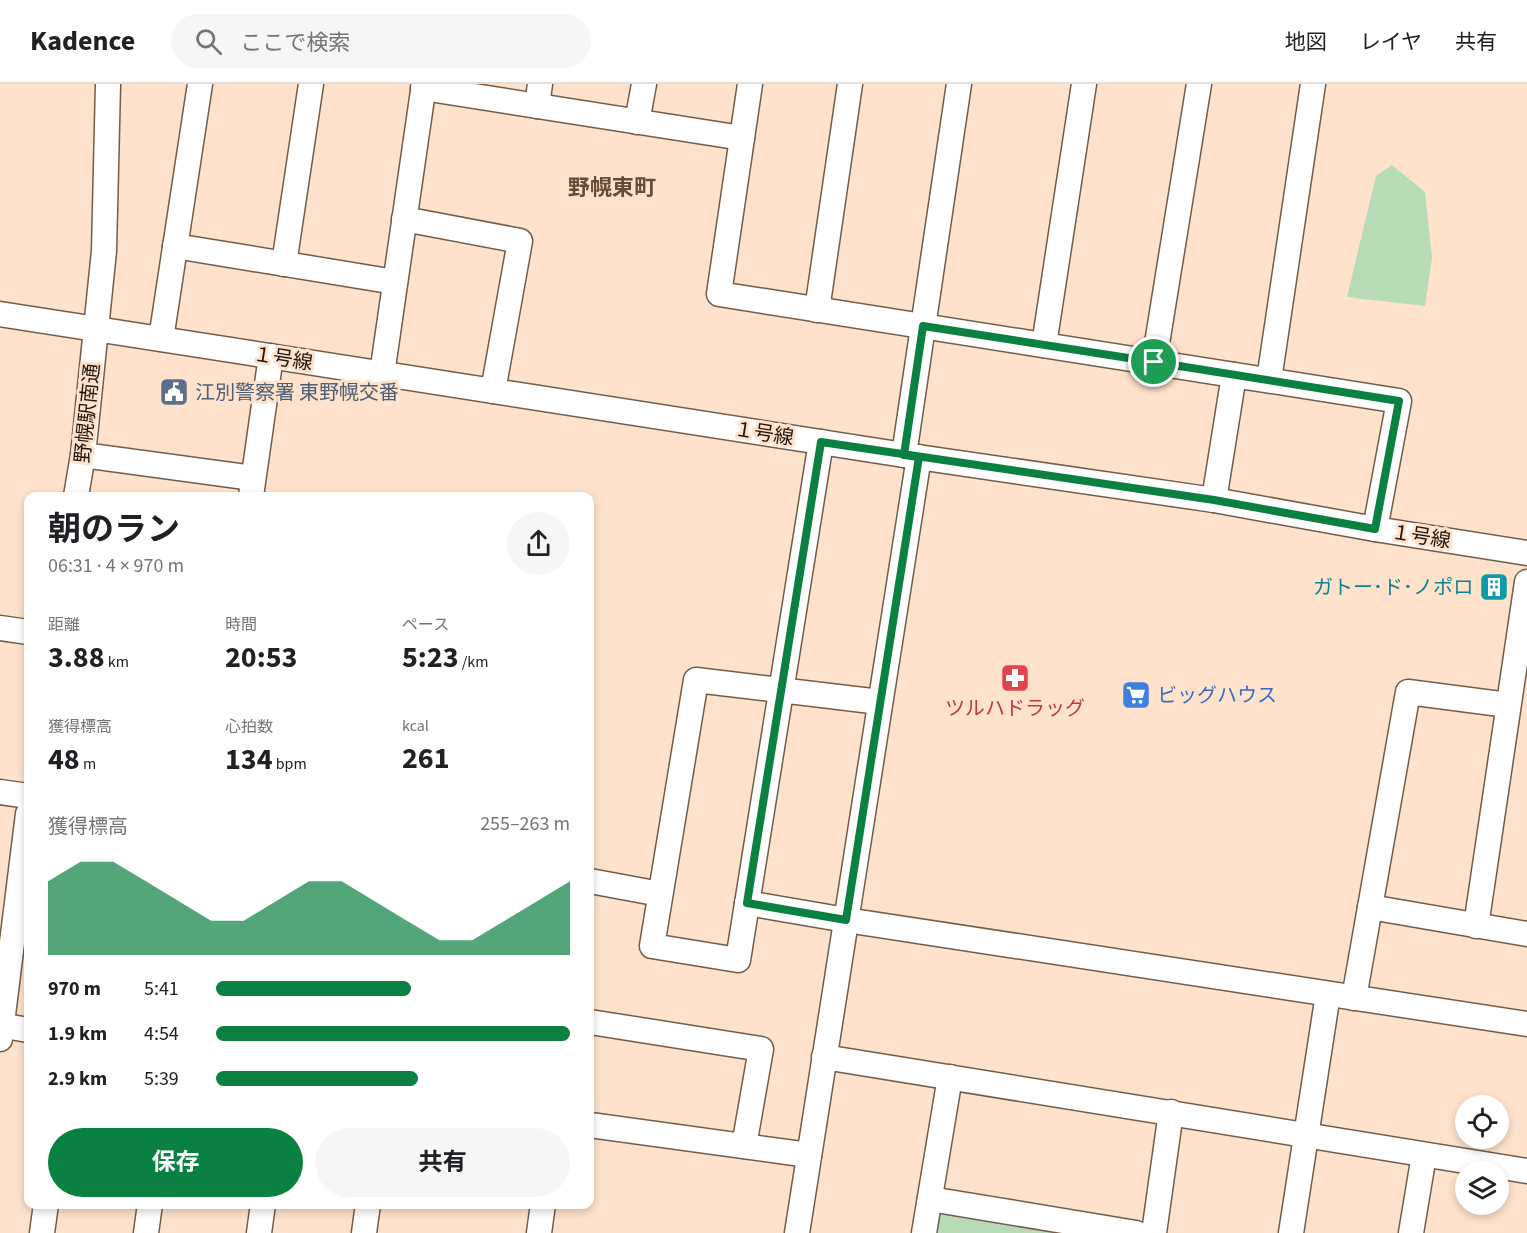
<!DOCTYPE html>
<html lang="ja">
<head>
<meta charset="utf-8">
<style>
  body { margin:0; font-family:"Source Sans 3","Noto Sans JP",sans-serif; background:#f6f6f6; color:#202124; height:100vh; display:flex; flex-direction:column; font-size:22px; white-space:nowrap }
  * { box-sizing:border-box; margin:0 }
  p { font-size:20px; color:#757577 }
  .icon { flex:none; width:33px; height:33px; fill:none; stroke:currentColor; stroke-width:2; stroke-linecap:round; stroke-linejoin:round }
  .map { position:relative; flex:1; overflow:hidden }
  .sheet { position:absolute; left:24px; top:408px; width:570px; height:717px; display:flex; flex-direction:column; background:#fff; border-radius:12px; box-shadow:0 3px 9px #0003 }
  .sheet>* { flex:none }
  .buttons { position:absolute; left:1455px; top:1011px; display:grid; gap:12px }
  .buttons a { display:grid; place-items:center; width:54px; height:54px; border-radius:50%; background:#fff; box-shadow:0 3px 9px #0003; font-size:30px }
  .pin { position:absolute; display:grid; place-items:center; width:51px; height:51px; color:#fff; margin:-26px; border:3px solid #fff; border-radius:50%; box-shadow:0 2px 6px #0007 }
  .round { display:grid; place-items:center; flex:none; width:63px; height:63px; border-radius:32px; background:#f6f6f6 }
  .overview { display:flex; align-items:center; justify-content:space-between; height:102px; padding:0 24px }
  h1 { font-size:33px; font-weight:700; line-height:45px }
  .stats { display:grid; grid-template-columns:repeat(3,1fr); gap:9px; height:102px; padding:6px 24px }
  .stats div { display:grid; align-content:center }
  .stats b { font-size:30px; font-weight:700 }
  .stats small { font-size:16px; font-weight:400 }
  .stats p { font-size:16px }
  .chart { height:168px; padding:12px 24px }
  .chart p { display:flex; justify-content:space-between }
  .chart svg { width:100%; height:108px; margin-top:6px; fill:#0b8043; opacity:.7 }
  .cta { display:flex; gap:12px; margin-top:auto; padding:12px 24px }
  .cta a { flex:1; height:69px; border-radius:36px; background:#0b8043; color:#fff; font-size:24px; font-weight:700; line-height:69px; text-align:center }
  .cta a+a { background:#f6f6f6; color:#202124 }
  ul { padding:0 24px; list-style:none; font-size:20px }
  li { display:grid; grid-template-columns:96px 72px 1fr; align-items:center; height:45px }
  li i { height:15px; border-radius:8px; background:#0b8043 }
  header { display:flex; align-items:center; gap:36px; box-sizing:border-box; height:84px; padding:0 30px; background:#fff; border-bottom:2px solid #e0e0e0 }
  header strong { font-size:28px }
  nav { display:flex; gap:33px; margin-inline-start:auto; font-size:21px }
  .search { width:420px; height:54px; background:#f6f6f6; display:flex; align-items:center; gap:15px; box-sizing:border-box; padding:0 21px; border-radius:33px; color:#757577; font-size:22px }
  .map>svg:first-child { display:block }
  .green { fill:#b8dbb7 }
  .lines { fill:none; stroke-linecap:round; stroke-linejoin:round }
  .minor-casing { stroke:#745c48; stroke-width:27 }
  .minor { stroke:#fff; stroke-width:24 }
  .route-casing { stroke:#fff; stroke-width:12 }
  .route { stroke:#0b8043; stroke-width:8 }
  .labels { text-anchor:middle; stroke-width:6; stroke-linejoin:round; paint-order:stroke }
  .street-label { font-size:20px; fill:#20160e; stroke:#fee2cb }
  .service-label { font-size:20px; fill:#4e5e75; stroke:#fee2cb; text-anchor:start }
  .culture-label { font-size:20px; fill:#0d838f; stroke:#fee2cb; text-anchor:end }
  .shop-label { font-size:20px; fill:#366cbe; stroke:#fee2cb; text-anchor:start }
  .health-label { font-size:20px; fill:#be3a42; stroke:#fee2cb }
  .quarter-label { font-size:22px; font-weight:bold; fill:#634c39; stroke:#fee2cb }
</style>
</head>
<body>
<header>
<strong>Kadence</strong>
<div class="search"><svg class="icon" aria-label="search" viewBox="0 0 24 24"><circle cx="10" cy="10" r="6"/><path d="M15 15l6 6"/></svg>ここで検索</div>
<nav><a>地図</a><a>レイヤ</a><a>共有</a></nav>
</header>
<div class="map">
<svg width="1527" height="1149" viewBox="0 0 1527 1149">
  <rect width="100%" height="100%" fill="#fee2cb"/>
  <g class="green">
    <polygon points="1392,81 1425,108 1432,174 1425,222 1347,213 1376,92"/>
    <polygon points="938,1128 1081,1149 935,1149"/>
  </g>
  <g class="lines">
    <g class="minor-casing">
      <g id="minor">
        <polyline points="750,0 719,210 1399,317 1375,445"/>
        <polyline points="423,4 742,54"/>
        <polyline points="537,22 540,0"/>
        <polyline points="637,38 644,0"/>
        <polyline points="404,135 520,157 493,307"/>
        <polyline points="175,162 395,198"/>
        <polyline points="284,180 311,0"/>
        <polyline points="817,226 850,0"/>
        <polyline points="0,230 904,371 1214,416 1375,445 1527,469"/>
        <polyline points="161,255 200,0"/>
        <polyline points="1044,261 1084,0"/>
        <polyline points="1154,278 1199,0"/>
        <polyline points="382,290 424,0"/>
        <polyline points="1269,296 1313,0"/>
        <polyline points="821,358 738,876 652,862 696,596 880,618"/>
        <polyline points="83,371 253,394"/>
        <polyline points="904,371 959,0"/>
        <polyline points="76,412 83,371 104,167 108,0"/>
        <polyline points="251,412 271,272"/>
        <polyline points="1214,416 1234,291"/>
        <polyline points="0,544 28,548"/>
        <polyline points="0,708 28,712"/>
        <polyline points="590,797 660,810"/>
        <polyline points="747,819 846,836 1527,940"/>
        <polyline points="1370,823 1527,850"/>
        <polyline points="1476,842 1527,498"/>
        <polyline points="1354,914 1408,608 1508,621"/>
        <polyline points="590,938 761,965 744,1062"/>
        <polyline points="0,941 28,946"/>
        <polyline points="0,955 28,730"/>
        <polyline points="824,973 1527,1087"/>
        <polyline points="590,1041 809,1071"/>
        <polyline points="930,1115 1136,1149"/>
        <polyline points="42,1149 46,1120"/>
        <polyline points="146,1149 150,1120"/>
        <polyline points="259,1149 263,1120"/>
        <polyline points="364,1149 368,1120"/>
        <polyline points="539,1149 543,1120"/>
        <polyline points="797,1149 919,373"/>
        <polyline points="924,1149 950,993"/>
        <polyline points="1154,1149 1171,1028"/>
        <polyline points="1291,1149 1328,910"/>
        <polyline points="1411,1149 1424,1071"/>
      </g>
    </g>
    <use href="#minor" class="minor"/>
  </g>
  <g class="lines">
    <g class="route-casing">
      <polyline id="route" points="1154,278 923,242 904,371 919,373 846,836 747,819 821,358 1214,416 1375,445 1399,317 1154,278"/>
    </g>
    <use href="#route" class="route"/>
  </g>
  <defs>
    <g id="civic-square" transform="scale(1.5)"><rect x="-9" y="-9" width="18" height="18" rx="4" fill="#5c6f8a" stroke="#fee2cb"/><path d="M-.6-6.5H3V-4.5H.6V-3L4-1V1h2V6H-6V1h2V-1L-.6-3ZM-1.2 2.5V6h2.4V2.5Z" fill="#fff"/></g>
    <g id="building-square" transform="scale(1.5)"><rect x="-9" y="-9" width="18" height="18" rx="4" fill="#0f9aa8" stroke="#fee2cb"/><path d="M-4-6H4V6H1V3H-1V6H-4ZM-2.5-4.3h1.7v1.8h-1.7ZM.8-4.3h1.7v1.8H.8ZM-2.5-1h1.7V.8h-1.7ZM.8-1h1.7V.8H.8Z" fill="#fff"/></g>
    <g id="pharmacy-square" transform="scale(1.5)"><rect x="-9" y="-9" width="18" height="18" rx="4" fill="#e0444e" stroke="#fee2cb"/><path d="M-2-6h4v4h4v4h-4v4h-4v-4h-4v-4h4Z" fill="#fff"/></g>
    <g id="supermarket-square" transform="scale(1.5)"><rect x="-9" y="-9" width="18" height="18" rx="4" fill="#3f7fe0" stroke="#fee2cb"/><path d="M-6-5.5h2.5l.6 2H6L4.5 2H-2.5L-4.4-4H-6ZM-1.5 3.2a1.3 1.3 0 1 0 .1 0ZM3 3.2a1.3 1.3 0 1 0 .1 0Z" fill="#fff"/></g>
  </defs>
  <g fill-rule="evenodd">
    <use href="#civic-square" x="174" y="308"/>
    <use href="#building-square" x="1494" y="503"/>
    <use href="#pharmacy-square" x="1015" y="594"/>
    <use href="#supermarket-square" x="1136" y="611"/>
  </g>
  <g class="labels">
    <g class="street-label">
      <text transform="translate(283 274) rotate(9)" y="7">１号線</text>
      <text transform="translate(87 329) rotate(-84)" y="7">野幌駅南通</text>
      <text transform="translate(764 349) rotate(9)" y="7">１号線</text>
      <text transform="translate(1421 452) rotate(9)" y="7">１号線</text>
    </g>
    <g class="service-label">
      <text x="195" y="315">江別警察署 東野幌交番</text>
    </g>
    <g class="culture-label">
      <text x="1473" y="510">ガトー･ド･ノポロ</text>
    </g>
    <g class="shop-label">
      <text x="1157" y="618">ビッグハウス</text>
    </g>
    <g class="health-label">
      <text x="1015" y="631">ツルハドラッグ</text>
    </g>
    <g class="quarter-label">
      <text x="612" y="111">野幌東町</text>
    </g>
  </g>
</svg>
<div class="buttons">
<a><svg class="icon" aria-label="locate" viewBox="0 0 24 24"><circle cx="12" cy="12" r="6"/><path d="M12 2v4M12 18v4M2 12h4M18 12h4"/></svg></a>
<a><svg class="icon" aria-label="layers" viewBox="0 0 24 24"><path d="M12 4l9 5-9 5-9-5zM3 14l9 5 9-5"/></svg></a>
</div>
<div class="pin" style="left:1154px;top:278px;background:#1e9e55"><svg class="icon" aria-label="arrive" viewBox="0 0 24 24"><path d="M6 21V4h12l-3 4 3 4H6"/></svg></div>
<section class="sheet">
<div class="overview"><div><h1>朝のラン</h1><p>06:31 · 4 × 970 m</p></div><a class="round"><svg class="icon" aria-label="share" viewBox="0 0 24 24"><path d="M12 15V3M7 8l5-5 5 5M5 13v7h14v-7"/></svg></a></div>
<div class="stats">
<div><p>距離</p><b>3.88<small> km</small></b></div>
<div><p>時間</p><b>20:53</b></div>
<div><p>ペース</p><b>5:23<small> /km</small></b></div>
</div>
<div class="stats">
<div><p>獲得標高</p><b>48<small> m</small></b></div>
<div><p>心拍数</p><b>134<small> bpm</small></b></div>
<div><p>kcal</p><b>261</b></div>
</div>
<div class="chart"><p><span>獲得標高</span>255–263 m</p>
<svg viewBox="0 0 160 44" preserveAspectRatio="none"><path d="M0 44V14L10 6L20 6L30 14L40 22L50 30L60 30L70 22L80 14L90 14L100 22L110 30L120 38L130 38L140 30L150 22L160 14V44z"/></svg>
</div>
<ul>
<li><b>970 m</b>5:41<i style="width:55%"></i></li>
<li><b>1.9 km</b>4:54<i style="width:100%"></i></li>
<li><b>2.9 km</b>5:39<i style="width:57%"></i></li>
</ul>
<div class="cta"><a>保存</a><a>共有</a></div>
</section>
</div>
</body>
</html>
